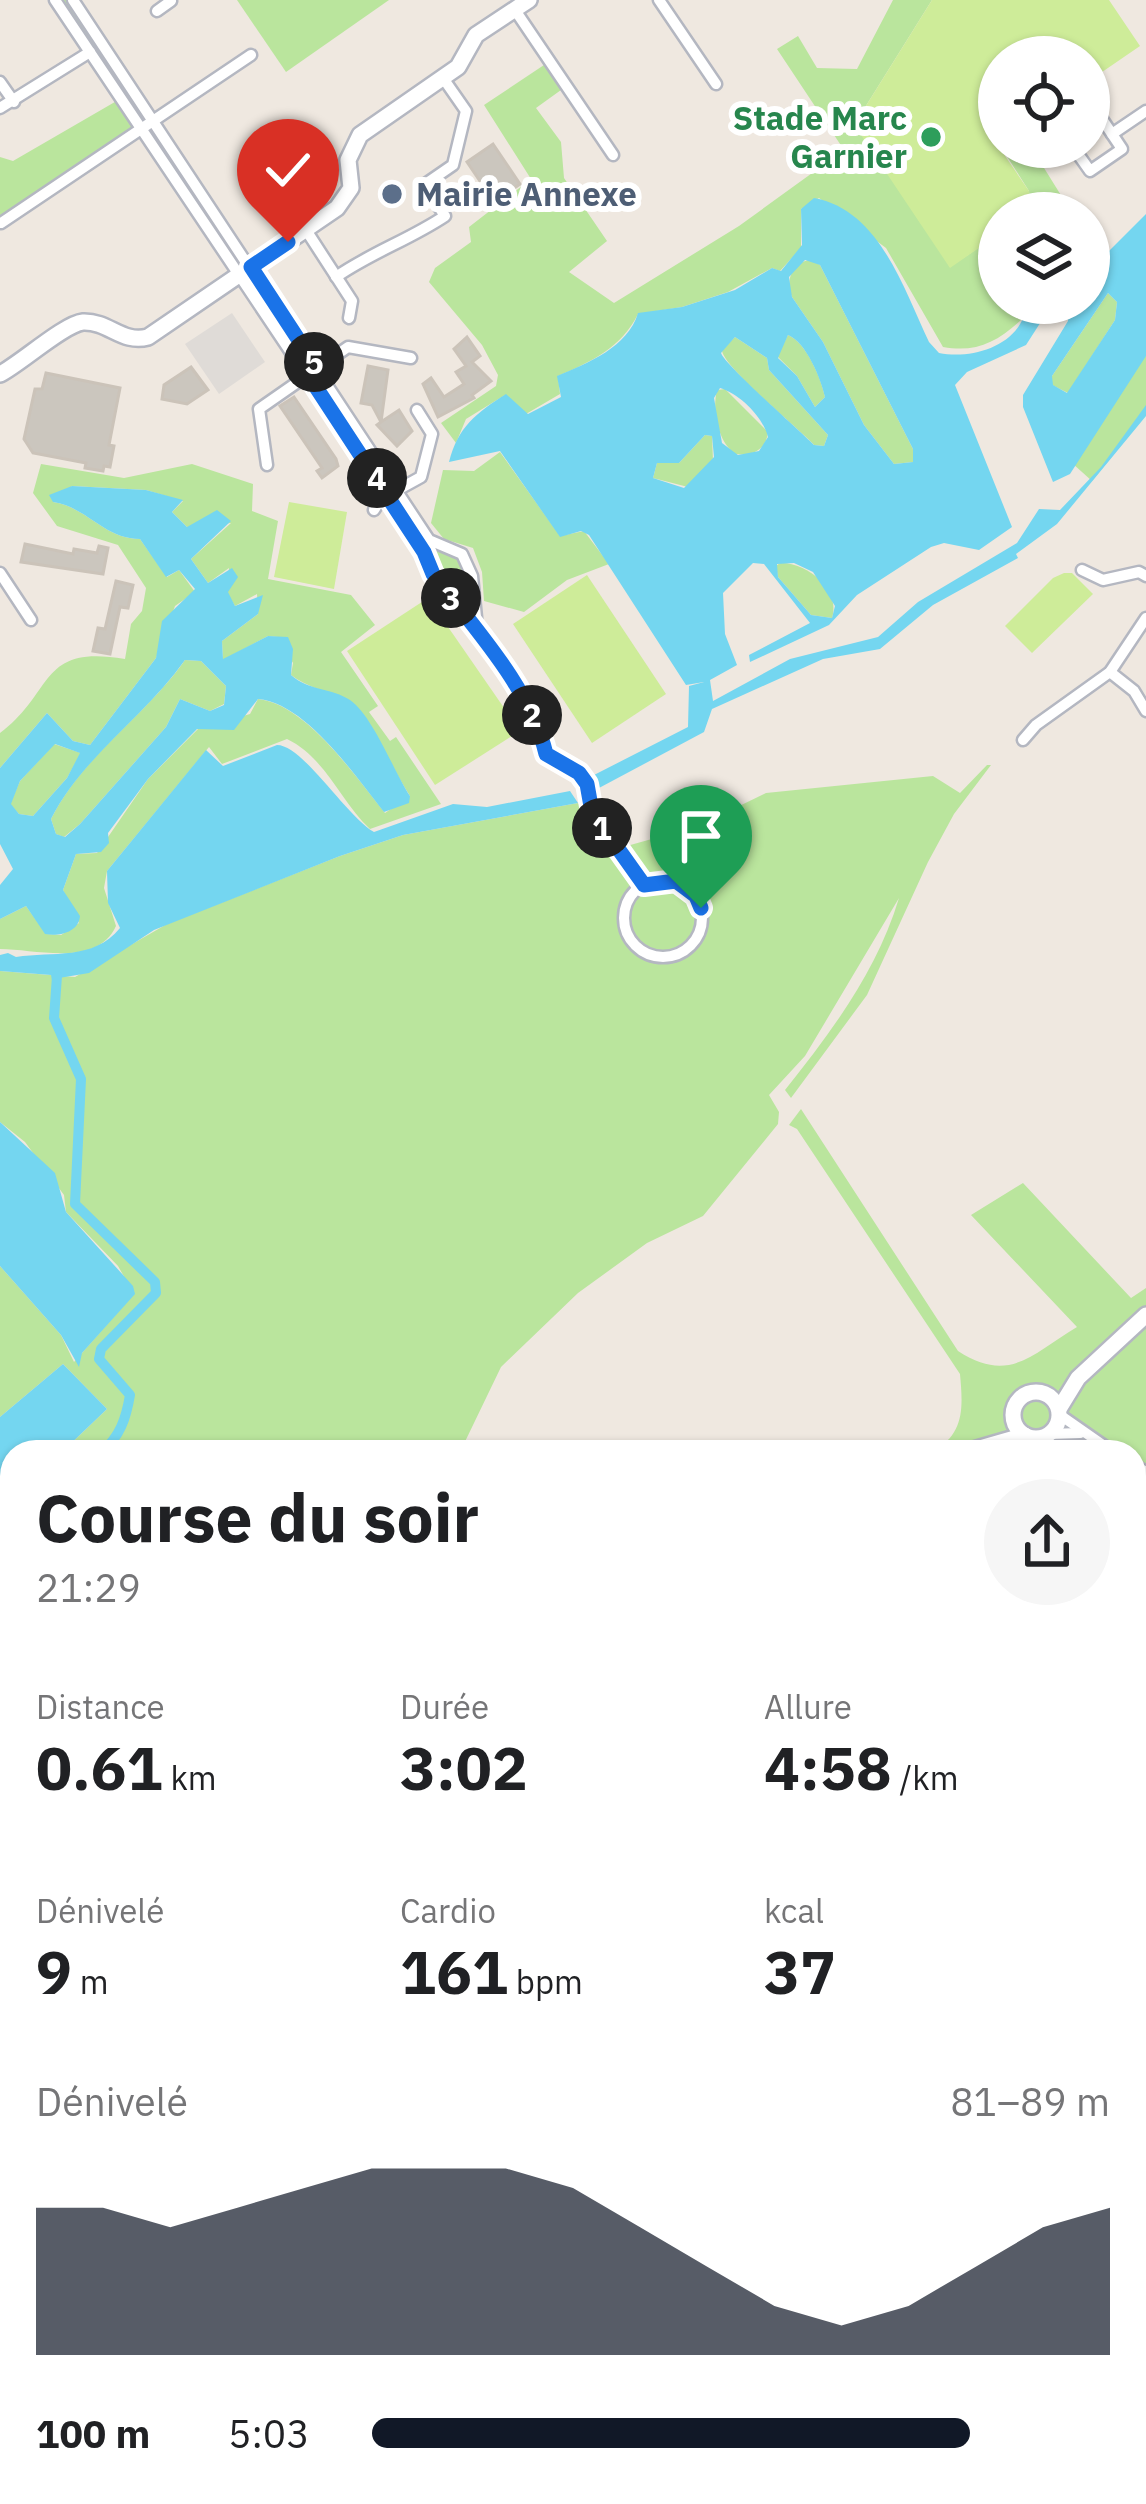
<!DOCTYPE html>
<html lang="fr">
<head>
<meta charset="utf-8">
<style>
  body { margin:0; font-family:"IBM Plex Sans",sans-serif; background:#f6f6f6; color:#202124; height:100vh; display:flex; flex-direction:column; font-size:45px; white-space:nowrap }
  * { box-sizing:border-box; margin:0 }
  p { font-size:39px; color:#757577 }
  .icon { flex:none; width:66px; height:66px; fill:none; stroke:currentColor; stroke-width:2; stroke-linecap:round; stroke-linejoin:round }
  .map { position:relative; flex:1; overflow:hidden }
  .side { position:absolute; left:0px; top:1440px; width:1146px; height:1065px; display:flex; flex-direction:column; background:#fff; border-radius:36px 36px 0 0; box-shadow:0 3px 9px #0004 }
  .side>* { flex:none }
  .buttons { position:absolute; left:978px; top:36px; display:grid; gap:24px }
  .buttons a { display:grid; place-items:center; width:132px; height:132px; border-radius:50%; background:#fff; box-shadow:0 3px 9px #0004; font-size:60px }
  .pin { position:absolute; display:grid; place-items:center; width:102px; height:102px; color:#fff; margin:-123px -51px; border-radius:50% 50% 50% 0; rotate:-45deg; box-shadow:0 0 12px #0007 }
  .pin .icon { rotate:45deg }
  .km { position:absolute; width:60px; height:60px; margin:-30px; border-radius:50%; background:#222; color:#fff; font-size:33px; line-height:60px; text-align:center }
  .round { display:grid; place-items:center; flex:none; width:126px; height:126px; border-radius:63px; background:#f6f6f6 }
  .summary { display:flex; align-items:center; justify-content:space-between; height:204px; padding:0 36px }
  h1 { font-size:66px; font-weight:800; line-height:90px }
  .figures { display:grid; grid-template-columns:repeat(3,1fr); gap:18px; height:204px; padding:12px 36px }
  .figures div { display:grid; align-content:center }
  .figures b { font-size:60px; font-weight:800 }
  .figures small { font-size:33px; font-weight:400 }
  .figures p { font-size:33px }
  .chart { height:336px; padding:24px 36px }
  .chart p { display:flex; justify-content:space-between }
  .chart svg { width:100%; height:216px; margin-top:12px; fill:#111827; opacity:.7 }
  ul { padding:0 36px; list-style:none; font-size:39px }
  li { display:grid; grid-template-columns:192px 144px 1fr; align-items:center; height:90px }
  li i { height:30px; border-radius:15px; background:#111827 }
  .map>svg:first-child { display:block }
  .green { fill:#bae59d }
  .pitch { fill:#ceec99 }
  .plaza { fill:#dfdbd7 }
  .water { fill:#74d6f0; fill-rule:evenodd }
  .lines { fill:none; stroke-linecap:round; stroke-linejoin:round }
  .canal { stroke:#74d6f0; stroke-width:10 }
  .building { fill:#cbc6be; stroke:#cbc3b9; stroke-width:3 }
  .street-casing { stroke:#b4b7c1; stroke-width:15 }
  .secondary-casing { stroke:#b4b7c1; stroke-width:20 }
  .primary-casing { stroke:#c9c9c9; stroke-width:21 }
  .street { stroke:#fff; stroke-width:10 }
  .secondary { stroke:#fff; stroke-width:15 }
  .primary { stroke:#f2c862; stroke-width:16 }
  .route-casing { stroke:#fff; stroke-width:24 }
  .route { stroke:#1a73e8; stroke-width:15 }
  .leisure-dot { fill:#2e9e5b; stroke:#fff; stroke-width:4.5 }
  .service-dot { fill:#5c6f8a; stroke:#fff; stroke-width:4.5 }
  .labels { text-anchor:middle; stroke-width:12; stroke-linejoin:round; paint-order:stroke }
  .leisure-label { font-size:33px; font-weight:bold; fill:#27864d; stroke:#fff; text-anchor:end }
  .service-label { font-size:33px; font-weight:bold; fill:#4e5e75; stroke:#fff; text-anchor:start }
</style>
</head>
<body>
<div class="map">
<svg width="1146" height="2504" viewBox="0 0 1146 2504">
  <rect width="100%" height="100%" fill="#efe8e0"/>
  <g class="green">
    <polygon points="55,0 73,0 429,540 452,547 472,576 446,591 140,127 0,224 0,157 13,161 120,99"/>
    <polygon points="237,0 389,0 286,72"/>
    <path d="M 893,0 L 932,0 L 859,117 L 950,267 L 999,234 L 999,303 L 1014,303 L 1021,320 C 997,342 976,353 943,347 L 886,248 L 819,198 L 801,209 L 801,248 L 780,271 L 772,268 L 728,292 L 682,307 L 638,314 C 622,347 591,362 558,376 L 560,394 L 526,414 L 505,395 L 466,419 L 456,443 L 441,423 L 496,386 L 498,375 L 482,345 L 429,282 L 435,268 L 471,242 L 469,227 L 531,179 L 484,105 L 544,65 L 561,90 L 536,108 L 561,142 L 564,178 L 607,241 L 569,272 L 614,303 L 739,226 L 844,150 L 777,49 L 798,36 L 817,68 L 857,69 Z"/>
    <polygon points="1001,147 1031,147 1072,213 1030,213 1029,191"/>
    <path d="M 811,260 L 820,265 L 913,449 L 913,462 L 894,464 L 864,425 L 823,342 L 792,297 C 785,281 792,261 811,260 Z"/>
    <polygon points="1108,293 1117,302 1115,320 1068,393 1052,385 1052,376"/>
    <path d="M 788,335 C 806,342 821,378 825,397 L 815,407 L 797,376 L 777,356 Z"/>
    <path d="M 735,337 L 767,358 L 769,370 L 828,435 L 824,446 L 814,445 C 797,427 722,366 722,350 Z"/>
    <polygon points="1146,355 1146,414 1092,481 1072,463"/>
    <path d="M 725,389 L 768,432 C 766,451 752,456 735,454 C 717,441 712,409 717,390 Z"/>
    <polygon points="705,435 712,436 713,461 688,487 653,478 657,463 679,463"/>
    <polygon points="500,452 560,536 584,531 609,564 567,580 524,612 484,601 482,572 473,548 444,539 431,523 443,470 474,471"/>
    <path d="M 41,464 L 124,478 L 192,464 L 253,484 L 252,511 L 278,521 L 268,579 L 351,595 L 375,625 L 341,652 L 378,706 L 369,712 L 390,741 L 396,737 L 441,804 L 370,829 C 340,801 326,758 287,739 L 222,764 L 209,747 L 107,871 L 104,888 L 116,926 C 97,968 36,949 0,949 L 0,919 L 26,906 L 46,934 L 61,935 L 79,923 L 63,890 L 76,854 L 97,853 L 148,779 L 198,729 L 250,714 L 258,699 C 306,704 355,776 385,813 L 410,796 C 389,763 375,725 342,701 C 326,689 307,688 291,675 L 293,663 L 278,637 L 268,636 L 223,660 L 222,641 L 258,614 L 257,594 L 235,606 L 227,593 L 229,568 L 208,583 L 191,559 L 231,523 L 187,527 L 172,512 L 183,501 L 146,490 L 72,486 L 53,502 C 87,507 104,539 140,539 L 167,577 L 179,570 L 195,592 L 175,606 L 156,658 L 90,745 L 73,741 L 47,713 L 0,768 L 0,733 C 55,692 38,644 125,659 L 131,624 L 142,611 L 146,588 L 118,545 L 57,526 L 33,493 Z"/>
    <path d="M 780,563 C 807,562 841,590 832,618 L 811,615 L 778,577 L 776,566 Z"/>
    <path d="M 185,660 L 201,661 L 226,686 L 224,704 L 210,711 L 180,699 L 166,727 L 80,824 L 64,837 L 56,834 L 51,819 C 83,755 145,717 185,660 Z"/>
    <polygon points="54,744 81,753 67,778 33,816 19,814 10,804 20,781"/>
    <path d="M 987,765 L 991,765 L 954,814 L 928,862 L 867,995 L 791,1098 L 785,1090 C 832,1031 877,971 899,898 L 805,1056 L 769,1095 L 779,1112 L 778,1124 L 703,1216 L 647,1243 L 578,1293 L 501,1367 L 460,1452 L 62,1452 L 107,1409 L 63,1364 L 0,1417 L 0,1266 L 61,1335 L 74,1362 L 134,1294 L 118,1266 L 66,1212 L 64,1195 L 25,1142 L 0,1122 L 0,971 L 75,977 L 167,924 L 340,856 L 403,835 L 578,803 L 609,851 L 698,826 L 766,793 L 933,776 L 960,793 Z"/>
    <path d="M 801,1109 L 958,1351 C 1009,1384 1031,1355 1077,1327 L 971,1215 L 1023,1183 L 1131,1298 L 1146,1288 L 1146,1606 L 1134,1594 L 1134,1452 L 932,1452 C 965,1434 963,1408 960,1374 L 797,1129 L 789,1125 Z"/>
    <polygon points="12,1496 12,1971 0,1959 0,1507"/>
    <polygon points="1134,2379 1146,2383 1146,2504 794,2504 808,2493 1134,2493"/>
  </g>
  <g class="pitch">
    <polygon points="932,0 1109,0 1140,46 1089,81 1089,57 999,57 999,147 1029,191 1033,211 999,213 999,234 950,268 859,132 863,123 859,117"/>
    <polygon points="289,502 347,512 334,589 274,577"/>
    <polygon points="1064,573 1072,573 1093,594 1032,653 1005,626 1053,578"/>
    <polygon points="587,575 666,694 592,743 513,624"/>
    <polygon points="428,598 520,731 435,785 347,651"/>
  </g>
  <polygon class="plaza" points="232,313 265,362 219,394 185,344"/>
  <g class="water">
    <path d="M 814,198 C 880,210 904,290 929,342 L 939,353 C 970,359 1012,348 1024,316 L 1018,303 L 1053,303 L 1026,345 L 967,372 L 955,385 L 1012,527 L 979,550 L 944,543 L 931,547 L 857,595 L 829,625 L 750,662 L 749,655 L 810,623 L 764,564 L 753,563 L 723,593 L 725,634 L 737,665 L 710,680 L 713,701 L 790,659 L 878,637 L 918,602 L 1017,543 L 1039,509 L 1060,510 L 1101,467 L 1146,405 L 1146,416 L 1057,524 L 1016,554 L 1018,558 L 933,605 L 880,649 L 823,659 L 712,709 L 704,732 L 599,788 L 594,775 L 688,727 L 689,686 L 704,682 L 686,685 L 589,535 L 581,531 L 560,537 L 500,451 L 449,462 C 458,427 476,413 506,394 L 528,414 L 561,397 L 557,376 C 588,363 628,347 638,313 L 682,307 L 735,290 L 772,268 L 781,271 L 802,245 L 801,209 ZM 805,260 L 820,265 L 913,449 L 913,462 L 894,464 L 864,425 L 823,342 L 792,297 L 789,277 ZM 788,335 C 806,342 821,379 825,397 L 815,407 L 797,376 L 778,358 ZM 735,337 L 767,358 L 769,370 L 828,435 L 824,446 L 814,445 C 798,429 725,365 721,353 ZM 720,388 C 740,394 763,417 768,437 L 759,451 L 738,455 L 722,443 L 714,398 ZM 705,435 L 712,436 L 714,457 L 684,488 L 653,478 L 657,463 L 679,463 ZM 794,563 L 813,572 L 835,606 L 832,618 L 811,615 L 778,577 L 777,564 Z"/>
    <path d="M 1146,214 L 1146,356 L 1070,474 L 1053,482 L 1023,407 L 1023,395 L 1068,321 L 1067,303 L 1089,303 L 1089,255 L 1104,256 ZM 1108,293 L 1117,302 L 1115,320 L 1067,393 L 1053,385 L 1052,376 Z"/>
    <path d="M 72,486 L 146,490 L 183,500 L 172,512 L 187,527 L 217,510 L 231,521 L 191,559 L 208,583 L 232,568 L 238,577 L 228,592 L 235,606 L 263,595 L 258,614 L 222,641 L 223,659 L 268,636 L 288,637 L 293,649 L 291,675 C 309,691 332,688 350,700 C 373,716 394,772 410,796 L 409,803 L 384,812 C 355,776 306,703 258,699 L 234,730 L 197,729 L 148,779 L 108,833 L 109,843 L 101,852 L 76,854 L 63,890 L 80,916 C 79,932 59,937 45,934 L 26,906 L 0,919 L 0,885 L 13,869 L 0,844 L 0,768 L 47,713 L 73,741 L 90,745 L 156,658 L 162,621 L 195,589 L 179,570 L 166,577 L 140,539 C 104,539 87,507 53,502 L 49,495 ZM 185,660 L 201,661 L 226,686 L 224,705 L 210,711 L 180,699 L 166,727 L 80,824 L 65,837 L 56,834 L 51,819 C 83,756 145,717 185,660 ZM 55,744 L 80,753 L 67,778 L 33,816 L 19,814 L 11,804 L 20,781 Z"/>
    <path d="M 277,745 C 303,745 346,816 374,832 L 453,804 L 487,807 L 570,791 L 578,803 L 403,835 L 340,856 L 154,930 L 89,973 L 59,978 L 54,990 L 51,975 L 0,971 L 0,955 L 8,953 L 16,957 C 53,951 93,961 120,928 L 108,903 L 107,871 L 206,750 L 223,766 Z"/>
    <polygon points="0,1122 55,1173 66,1212 133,1286 135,1294 82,1353 79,1367 61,1335 0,1266"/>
    <polygon points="63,1364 107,1409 62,1452 12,1452 12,1496 0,1507 0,1417"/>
  </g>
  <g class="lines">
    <g class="canal">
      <path d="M 57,976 L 54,1018 L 81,1079 L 75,1204 L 155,1282 L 156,1293 L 101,1349 L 99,1359 L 130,1395 C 126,1419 120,1436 102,1452"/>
      <polyline points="0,1543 12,1532"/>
    </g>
  </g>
  <g class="building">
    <polygon points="493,144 520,184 494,202 467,162"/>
    <polygon points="467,337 480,356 472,362 491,381 472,395 474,398 438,417 423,384 431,378 444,397 464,384 456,372 466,366 454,349"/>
    <polygon points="368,366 388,370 381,422 399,410 412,431 397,446 377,425 381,422 372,405 361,403"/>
    <polygon points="191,367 208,390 187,404 162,399 164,385"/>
    <polygon points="46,373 120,388 109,445 114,446 110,467 104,466 103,471 85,468 86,463 33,453 24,439 35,389 42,389"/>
    <polygon points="294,397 336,459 338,466 322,478 317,471 322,468 280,406"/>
    <polygon points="25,544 73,554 74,549 97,553 99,546 108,548 103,574 21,562"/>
    <polygon points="116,581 133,585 128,608 120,607 110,654 93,651 98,628 105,629"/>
  </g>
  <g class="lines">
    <g class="street-casing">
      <g id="street">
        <path d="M 55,0 L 426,554 L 433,574 C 474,628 530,687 546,754 L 579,773 L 587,784 L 592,812 L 644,885"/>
        <polyline points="73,0 429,540 462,554 472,576 477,628"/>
        <polyline points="659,0 716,84"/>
        <polyline points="515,10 613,155"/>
        <polyline points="157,11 171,1"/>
        <polyline points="0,82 14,102"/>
        <polyline points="0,108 90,52"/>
        <polyline points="1112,134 1146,111"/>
        <polyline points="1073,147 1090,171 1122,149 1102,119 1089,128"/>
        <polyline points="1,223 251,55"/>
        <polyline points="306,230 352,301 349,318"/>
        <path d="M 336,277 C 372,252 409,240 445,216 L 424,185 L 453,165 L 466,111 L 443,78"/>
        <polyline points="267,465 259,409 348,347 411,358"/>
        <polyline points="374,510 381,499 421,477 432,434 417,410"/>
        <polyline points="1082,570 1103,580 1139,572 1146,576"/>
        <polyline points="0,573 31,620"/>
        <polyline points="1110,672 1134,691 1146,711"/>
        <polyline points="1023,740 1036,725 1110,672 1146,618"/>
        <circle cx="663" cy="918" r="39"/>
        <polyline points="1060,1415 1113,1452"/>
        <polyline points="1049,1434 1080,1433"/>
        <polyline points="1134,1465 1146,1472"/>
        <polyline points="1134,1666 1146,1680"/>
        <polyline points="1134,1880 1146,1897"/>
        <polyline points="1134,2153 1146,2144"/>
        <polyline points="0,2175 12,2178"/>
        <polyline points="459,2504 479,2493"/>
      </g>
    </g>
    <g class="secondary-casing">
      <g id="secondary">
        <path d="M 0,374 C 20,364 64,324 83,322 C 109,321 122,344 148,337 L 337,208 L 351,188 L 348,160 L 360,135 L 458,67 L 476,35 L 529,0"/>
        <circle cx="1036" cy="1415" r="23"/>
        <polyline points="1059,1409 1078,1378 1146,1315"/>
        <polyline points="966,1452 1025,1435"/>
        <polyline points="1134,1818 1146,1808"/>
        <polyline points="0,1967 12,1983"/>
        <polyline points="185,2493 189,2504"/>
      </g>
    </g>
    <g class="primary-casing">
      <g id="primary">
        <polyline points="1134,2230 1146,2243"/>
        <polyline points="603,2504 633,2493"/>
      </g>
    </g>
    <use href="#street" class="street"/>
    <use href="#secondary" class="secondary"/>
    <use href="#primary" class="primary"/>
  </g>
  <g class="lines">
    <g class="route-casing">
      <path id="route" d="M 288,242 L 251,267 L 317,368 L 308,375 L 424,552 L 433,574 C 474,628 530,687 546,754 L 579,773 L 587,784 L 592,812 L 644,885 L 676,881 L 696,896 L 701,908"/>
    </g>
    <use href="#route" class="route"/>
  </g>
  <circle class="leisure-dot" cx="931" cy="137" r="12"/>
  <circle class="service-dot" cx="392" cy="194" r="12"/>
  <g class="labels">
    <g class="leisure-label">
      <text x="907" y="130">Stade Marc<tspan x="907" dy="38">Garnier</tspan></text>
    </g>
    <g class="service-label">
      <text x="416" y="206">Mairie Annexe</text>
    </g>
  </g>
</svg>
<div class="buttons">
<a><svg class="icon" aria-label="locate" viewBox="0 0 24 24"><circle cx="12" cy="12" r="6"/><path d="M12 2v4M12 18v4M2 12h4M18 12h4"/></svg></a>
<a><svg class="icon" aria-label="layers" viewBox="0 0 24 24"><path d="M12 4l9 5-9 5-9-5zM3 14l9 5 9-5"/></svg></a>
</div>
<div class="pin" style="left:701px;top:908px;background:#1e9e55"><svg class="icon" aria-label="arrive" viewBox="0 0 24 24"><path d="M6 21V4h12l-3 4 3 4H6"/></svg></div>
<div class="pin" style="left:288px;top:242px;background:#d93025"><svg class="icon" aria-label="check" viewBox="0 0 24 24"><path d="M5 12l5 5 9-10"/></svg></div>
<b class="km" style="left:602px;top:828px">1</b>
<b class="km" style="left:532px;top:715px">2</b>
<b class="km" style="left:451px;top:598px">3</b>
<b class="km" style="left:377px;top:478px">4</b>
<b class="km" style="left:314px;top:362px">5</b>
<section class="side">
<div class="summary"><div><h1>Course du soir</h1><p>21:29</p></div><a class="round"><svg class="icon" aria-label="share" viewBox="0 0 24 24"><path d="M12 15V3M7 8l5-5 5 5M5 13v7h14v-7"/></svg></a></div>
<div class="figures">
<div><p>Distance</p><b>0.61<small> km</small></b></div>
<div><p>Durée</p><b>3:02</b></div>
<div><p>Allure</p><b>4:58<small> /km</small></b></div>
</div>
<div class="figures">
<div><p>Dénivelé</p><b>9<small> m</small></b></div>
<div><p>Cardio</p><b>161<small> bpm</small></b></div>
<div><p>kcal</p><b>37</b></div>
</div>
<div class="chart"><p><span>Dénivelé</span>81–89 m</p>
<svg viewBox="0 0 160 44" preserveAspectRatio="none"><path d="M0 44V14L10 14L20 18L30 14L40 10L50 6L60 6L70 6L80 10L90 18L100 26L110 34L120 38L130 34L140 26L150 18L160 14V44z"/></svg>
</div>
<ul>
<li><b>100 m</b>5:03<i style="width:81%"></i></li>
</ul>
</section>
</div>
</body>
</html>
